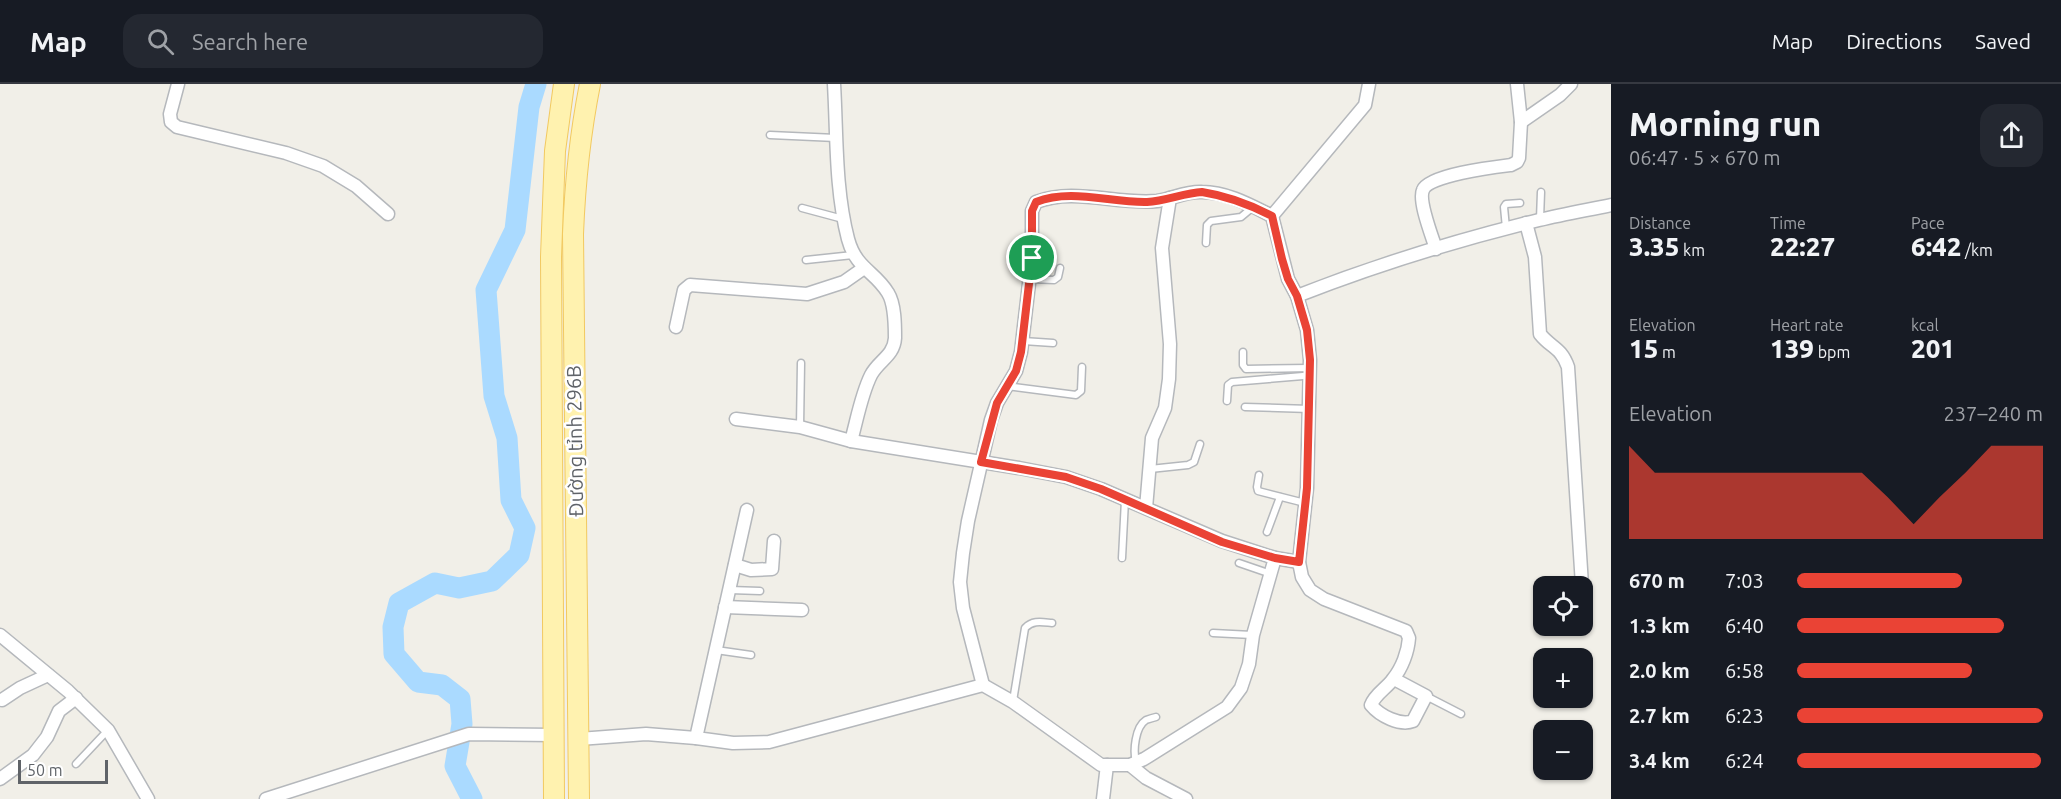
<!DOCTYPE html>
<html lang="en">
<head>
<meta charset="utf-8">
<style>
  body { margin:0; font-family:Ubuntu,sans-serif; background:#242831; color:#f1f3f6; height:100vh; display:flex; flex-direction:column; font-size:22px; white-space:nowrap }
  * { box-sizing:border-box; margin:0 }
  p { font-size:20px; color:#9ea1a6 }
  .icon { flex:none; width:33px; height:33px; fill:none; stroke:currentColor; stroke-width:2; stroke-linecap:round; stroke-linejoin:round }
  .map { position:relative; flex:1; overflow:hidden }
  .side { display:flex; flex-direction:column; background:#171b24; width:450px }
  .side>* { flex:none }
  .buttons { position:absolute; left:1533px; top:492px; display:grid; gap:12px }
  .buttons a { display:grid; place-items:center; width:60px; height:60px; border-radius:12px; background:#171b24; box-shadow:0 2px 4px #0004; font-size:30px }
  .scale { position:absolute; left:18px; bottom:15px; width:90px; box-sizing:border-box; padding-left:6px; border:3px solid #5f6368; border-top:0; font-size:16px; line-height:21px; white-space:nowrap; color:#5f6368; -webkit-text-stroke:4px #fff; paint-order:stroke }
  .pin { position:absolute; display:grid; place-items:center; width:51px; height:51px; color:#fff; margin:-26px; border:3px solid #fff; border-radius:50%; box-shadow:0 2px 6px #0007 }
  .round { display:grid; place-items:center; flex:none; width:63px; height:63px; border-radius:18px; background:#242831 }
  .overview { display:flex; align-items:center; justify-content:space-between; height:102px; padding:0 18px }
  h1 { font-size:33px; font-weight:800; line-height:45px }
  .figures { display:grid; grid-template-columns:repeat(3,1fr); gap:9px; height:102px; padding:6px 18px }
  .figures div { display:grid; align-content:center }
  .figures b { font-size:26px; font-weight:800 }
  .figures small { font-size:16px; font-weight:400 }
  .figures p { font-size:16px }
  .chart { height:168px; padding:12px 18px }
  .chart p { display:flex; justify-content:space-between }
  .chart svg { width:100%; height:108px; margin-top:6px; fill:#ea4335; opacity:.7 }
  ul { padding:0 18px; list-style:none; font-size:20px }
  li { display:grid; grid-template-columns:96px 72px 1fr; align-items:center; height:45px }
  li i { height:15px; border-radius:8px; background:#ea4335 }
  header { display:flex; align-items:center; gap:36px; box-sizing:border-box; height:84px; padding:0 30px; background:#171b24; border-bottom:2px solid #363941 }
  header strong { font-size:28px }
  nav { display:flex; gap:33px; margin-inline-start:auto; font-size:21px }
  .search { width:420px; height:54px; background:#242831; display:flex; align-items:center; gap:15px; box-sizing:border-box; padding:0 21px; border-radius:18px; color:#9ea1a6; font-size:22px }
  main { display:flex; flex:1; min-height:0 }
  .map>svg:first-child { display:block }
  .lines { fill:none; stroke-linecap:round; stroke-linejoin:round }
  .river { stroke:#aadaff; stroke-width:21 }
  .service-casing { stroke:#b5b8bc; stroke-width:9 }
  .minor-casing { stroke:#b5b8bc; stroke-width:15 }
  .primary-casing { stroke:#f2c960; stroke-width:22 }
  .service { stroke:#fff; stroke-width:6 }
  .minor { stroke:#fff; stroke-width:12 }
  .primary { stroke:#fff2af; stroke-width:20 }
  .route-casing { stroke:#fff; stroke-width:12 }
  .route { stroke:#ea4335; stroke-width:8 }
  .labels { text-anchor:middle; stroke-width:5; stroke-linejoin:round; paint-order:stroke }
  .street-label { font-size:20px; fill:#5f6368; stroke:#fff }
</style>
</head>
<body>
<header>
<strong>Map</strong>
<div class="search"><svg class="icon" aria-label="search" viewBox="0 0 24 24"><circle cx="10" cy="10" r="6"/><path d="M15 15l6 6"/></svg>Search here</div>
<nav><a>Map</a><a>Directions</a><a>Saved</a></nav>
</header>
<main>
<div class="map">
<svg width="1611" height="715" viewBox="0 0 1611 715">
  <rect width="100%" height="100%" fill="#f1efe8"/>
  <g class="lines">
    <polyline class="river" points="472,715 455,682 462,640 460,615 442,601 418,598 394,570 393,543 399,519 435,499 459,504 492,497 519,471 525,444 511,416 507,354 494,312 486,206 515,146 529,23 536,0"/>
    <g class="service-casing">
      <g id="service">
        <polyline points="770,51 836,54"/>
        <polyline points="802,124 843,135"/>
        <polyline points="1540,135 1541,108"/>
        <polyline points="1506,144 1504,123 1506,120 1520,119"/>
        <polyline points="1206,159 1207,141 1211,137 1241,133 1253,123"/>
        <polyline points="806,176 853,171"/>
        <polyline points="1030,195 1054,196 1058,193 1060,184"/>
        <polyline points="1023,257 1053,259"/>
        <polyline points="1243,268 1243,281 1246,285 1310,284"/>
        <polyline points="1007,302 1076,311 1081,307 1082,283"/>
        <polyline points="1227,317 1228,301 1232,298 1303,292"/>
        <polyline points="1245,323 1310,325"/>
        <polyline points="800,343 801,279"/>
        <polyline points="1150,385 1188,381 1194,378 1200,360"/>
        <polyline points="1259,391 1257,403 1258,407 1305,419"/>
        <polyline points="1267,448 1280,413"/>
        <polyline points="1122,474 1125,416"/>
        <polyline points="1239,479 1271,490"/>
        <polyline points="730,506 760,507"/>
        <polyline points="1213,549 1252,551"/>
        <polyline points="716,566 751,571"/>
        <polyline points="1426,612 1461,630"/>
        <path d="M 1013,617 L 1025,544 C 1033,536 1041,538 1052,539"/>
        <path d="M 1136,678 C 1133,667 1135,643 1146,636 C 1149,635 1152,634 1156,633"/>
        <polyline points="76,680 108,646"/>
      </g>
    </g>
    <g class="minor-casing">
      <g id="minor">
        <polyline points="178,0 170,30 171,38 177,43 286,69 323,82 356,102 388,130"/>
        <path d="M 834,0 C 837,51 835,105 848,155 C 856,185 875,187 888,209 C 895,220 895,241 895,254 C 894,272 878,277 871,291 C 861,311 857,336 851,357"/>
        <path d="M 1369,0 L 1365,21 L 1272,132 L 1288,195 L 1297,212 L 1307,246 L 1310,276 L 1307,404 L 1299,478 L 1302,493 L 1310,506 L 1324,515 L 1406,547 L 1409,554 C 1408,568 1402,584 1393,595 C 1387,604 1375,610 1371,621 C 1380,632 1400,642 1413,637 L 1426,612 L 1394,595"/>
        <polyline points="1521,38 1560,11 1571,0"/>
        <path d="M 1526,139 L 1535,173 L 1540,250 C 1551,264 1561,263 1568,283 L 1582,501"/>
        <path d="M 1436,165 C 1432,152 1418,117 1423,106 C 1428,91 1495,83 1511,81 L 1517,78 L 1519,74 L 1521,38 L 1517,0"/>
        <path d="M 1297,212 C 1376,181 1457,156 1539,136 C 1563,130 1587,126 1611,121"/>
        <polyline points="676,243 684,206 690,201 807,210 844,198 864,184"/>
        <polyline points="736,335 800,343 851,357 1019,384 1066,393 1101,405 1222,457 1275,474 1299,478"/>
        <polyline points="1146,424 1152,354 1165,324 1169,295 1170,260 1162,164 1170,114"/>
        <polyline points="747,426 696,654 733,659 769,658 983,601 1013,618 1101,681 1130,681 1144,675 1227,623 1241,604 1249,580 1253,551 1275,474"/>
        <polyline points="735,481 751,486 772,485 774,457"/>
        <polyline points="725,523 802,526"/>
        <polyline points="0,551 68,607 108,646 148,715"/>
        <path d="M 983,601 L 963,524 L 960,498 L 963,469 L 968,437 L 991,336 L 997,319 L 1016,287 L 1021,268 L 1032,174 L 1032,127 L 1036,118 C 1074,103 1117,121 1157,117 C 1172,115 1186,107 1202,108 C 1227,108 1250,121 1272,132"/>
        <polyline points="2,616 20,604 48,591"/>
        <polyline points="579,655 646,650 696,654"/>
        <polyline points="1130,681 1146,694 1186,715"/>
        <polyline points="0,695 33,671 47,653 59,627 76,614"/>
        <polyline points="266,715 469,650 554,651"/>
        <polyline points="1103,715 1107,681"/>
      </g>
    </g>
    <g class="primary-casing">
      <g id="primary">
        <polyline points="554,715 551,173 555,67 564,0"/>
        <path d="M 579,715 L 573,150 C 575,100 580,50 590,0"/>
      </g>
    </g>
    <use href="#service" class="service"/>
    <use href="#minor" class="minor"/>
    <use href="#primary" class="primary"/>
  </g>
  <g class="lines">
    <g class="route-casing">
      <path id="route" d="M 1202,108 C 1228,112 1249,120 1272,132 L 1282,175 L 1288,195 L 1297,212 L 1307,246 L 1310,276 L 1307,404 L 1299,478 L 1275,474 L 1222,458 L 1101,405 L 1066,393 L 981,378 L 997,319 L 1016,287 L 1021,268 L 1032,174 L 1032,127 L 1036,118 C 1071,104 1111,119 1147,118 C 1166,117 1184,109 1202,108 Z"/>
    </g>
    <use href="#route" class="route"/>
  </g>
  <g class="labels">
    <g class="street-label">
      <text transform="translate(575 357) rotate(-91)" y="7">Đường tỉnh 296B</text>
    </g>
  </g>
</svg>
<div class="buttons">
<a><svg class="icon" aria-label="locate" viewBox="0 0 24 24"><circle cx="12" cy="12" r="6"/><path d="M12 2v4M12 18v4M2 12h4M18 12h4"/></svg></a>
<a>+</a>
<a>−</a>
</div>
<div class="scale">50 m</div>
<div class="pin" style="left:1032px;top:174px;background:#1e9e55"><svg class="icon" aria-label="arrive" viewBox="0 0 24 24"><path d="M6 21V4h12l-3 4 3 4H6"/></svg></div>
</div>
<section class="side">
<div class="overview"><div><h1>Morning run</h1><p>06:47 · 5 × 670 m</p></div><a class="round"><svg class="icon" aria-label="share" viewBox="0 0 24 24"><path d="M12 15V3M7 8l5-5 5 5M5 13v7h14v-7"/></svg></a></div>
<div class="figures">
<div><p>Distance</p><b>3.35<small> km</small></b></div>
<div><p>Time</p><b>22:27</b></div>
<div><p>Pace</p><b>6:42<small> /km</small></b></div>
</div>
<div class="figures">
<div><p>Elevation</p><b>15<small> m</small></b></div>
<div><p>Heart rate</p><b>139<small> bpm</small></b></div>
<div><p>kcal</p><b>201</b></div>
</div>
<div class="chart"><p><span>Elevation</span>237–240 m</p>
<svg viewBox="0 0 160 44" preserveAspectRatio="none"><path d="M0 44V6L10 17L20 17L30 17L40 17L50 17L60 17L70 17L80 17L90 17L100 27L110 38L120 27L130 17L140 6L150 6L160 6V44z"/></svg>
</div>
<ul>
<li><b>670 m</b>7:03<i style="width:67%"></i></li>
<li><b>1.3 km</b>6:40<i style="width:84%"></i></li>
<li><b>2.0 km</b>6:58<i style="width:71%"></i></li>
<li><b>2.7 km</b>6:23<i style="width:100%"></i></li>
<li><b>3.4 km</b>6:24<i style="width:99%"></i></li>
</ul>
</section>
</main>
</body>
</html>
